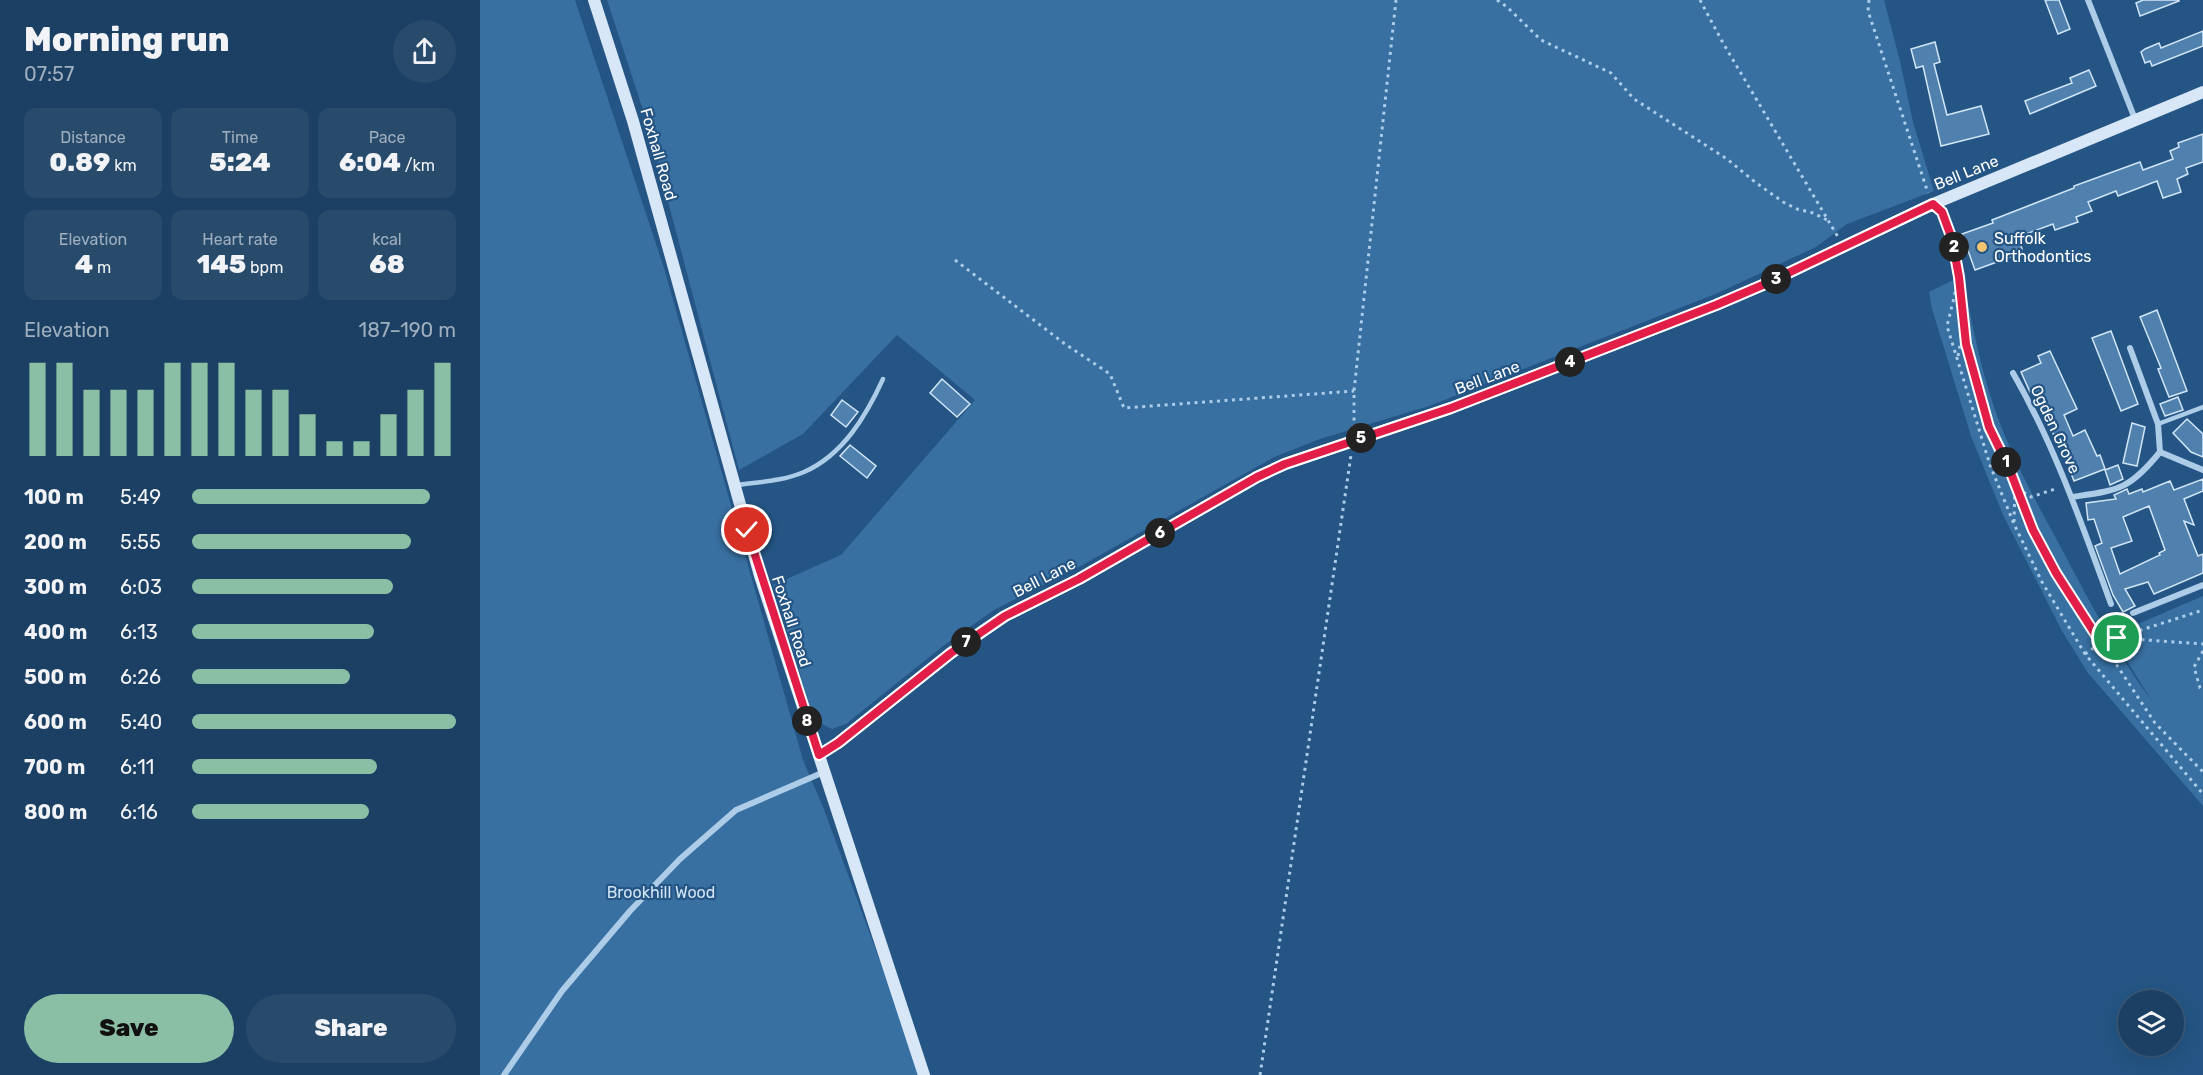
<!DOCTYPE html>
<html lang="en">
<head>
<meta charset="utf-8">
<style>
  body { margin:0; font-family:Rubik,sans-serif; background:#284b6c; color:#f1f3f6; height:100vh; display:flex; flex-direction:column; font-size:22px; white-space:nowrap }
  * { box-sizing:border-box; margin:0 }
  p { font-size:20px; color:#a0afbe }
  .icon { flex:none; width:33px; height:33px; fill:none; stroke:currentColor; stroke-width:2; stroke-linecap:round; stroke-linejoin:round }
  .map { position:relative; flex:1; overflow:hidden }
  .details { display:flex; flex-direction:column; background:#1b4063; width:480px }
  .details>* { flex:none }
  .controls { position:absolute; left:1638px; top:990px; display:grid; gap:12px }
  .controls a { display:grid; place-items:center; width:66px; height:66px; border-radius:50%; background:#1b4063; box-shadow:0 6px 24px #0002,0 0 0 2px #395978; font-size:30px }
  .pin { position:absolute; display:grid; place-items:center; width:51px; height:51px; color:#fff; margin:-26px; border:3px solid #fff; border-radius:50%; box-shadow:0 2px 6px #0007 }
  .km { position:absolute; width:30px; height:30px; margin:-15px; border-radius:50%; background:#222; color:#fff; font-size:16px; line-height:30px; text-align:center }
  .round { display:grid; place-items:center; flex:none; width:63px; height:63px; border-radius:32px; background:#284b6c }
  .headline { display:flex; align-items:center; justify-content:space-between; height:102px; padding:0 24px }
  h1 { font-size:33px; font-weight:800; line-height:45px }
  .metrics { display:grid; grid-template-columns:repeat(3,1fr); gap:9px; height:102px; padding:6px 24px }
  .metrics div { display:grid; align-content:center; border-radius:12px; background:#284b6c; text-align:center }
  .metrics b { font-size:26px; font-weight:800 }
  .metrics small { font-size:16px; font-weight:400 }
  .metrics p { font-size:16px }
  .chart { height:168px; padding:12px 24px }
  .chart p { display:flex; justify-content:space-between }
  .chart svg { width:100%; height:108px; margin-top:6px; stroke:#8abfa5; stroke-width:6 }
  .action { display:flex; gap:12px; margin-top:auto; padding:12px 24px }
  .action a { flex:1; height:69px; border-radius:36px; background:#8abfa5; color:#111; font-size:24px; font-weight:800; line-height:69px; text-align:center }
  .action a+a { background:#284b6c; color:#f1f3f6 }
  ul { padding:0 24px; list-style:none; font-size:20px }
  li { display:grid; grid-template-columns:96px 72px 1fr; align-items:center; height:45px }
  li i { height:15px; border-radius:8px; background:#8abfa5 }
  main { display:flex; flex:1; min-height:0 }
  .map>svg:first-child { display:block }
  .green { fill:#3870a1 }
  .building { fill:#5081ae; stroke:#d1e5f6; stroke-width:1.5; fill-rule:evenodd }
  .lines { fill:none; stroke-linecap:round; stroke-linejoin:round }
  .path { stroke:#adcce8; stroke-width:3; stroke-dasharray:3 4.5; stroke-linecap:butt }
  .lane { stroke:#adcce8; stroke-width:4.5 }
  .street { stroke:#adcce8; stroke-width:6 }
  .secondary { stroke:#d7e7f7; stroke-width:12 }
  .route-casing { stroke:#fff; stroke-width:12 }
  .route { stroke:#e11d48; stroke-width:8 }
  .poi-dot { fill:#f2c371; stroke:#245584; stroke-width:2 }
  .labels { text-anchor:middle; stroke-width:4.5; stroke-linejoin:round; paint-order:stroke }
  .street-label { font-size:16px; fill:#fff; stroke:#245584 }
  .poi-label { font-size:16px; fill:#fff; stroke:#245584; text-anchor:start }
  .park-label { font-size:16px; fill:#d1e5f6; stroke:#245584 }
</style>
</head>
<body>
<main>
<section class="details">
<div class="headline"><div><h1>Morning run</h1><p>07:57</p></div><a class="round"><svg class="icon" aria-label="share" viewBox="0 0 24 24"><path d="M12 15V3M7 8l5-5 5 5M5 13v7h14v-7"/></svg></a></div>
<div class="metrics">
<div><p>Distance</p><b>0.89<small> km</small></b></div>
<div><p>Time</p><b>5:24</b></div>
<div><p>Pace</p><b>6:04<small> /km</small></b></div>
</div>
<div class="metrics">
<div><p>Elevation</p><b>4<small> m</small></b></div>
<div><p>Heart rate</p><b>145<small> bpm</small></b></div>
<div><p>kcal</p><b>68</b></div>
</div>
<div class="chart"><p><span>Elevation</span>187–190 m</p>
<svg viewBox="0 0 160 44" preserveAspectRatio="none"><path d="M5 44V6M15 44V6M25 44V17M35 44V17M45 44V17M55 44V6M65 44V6M75 44V6M85 44V17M95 44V17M105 44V27M115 44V38M125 44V38M135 44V27M145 44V17M155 44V6"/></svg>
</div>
<ul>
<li><b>100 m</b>5:49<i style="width:90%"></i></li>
<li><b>200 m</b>5:55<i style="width:83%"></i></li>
<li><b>300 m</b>6:03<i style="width:76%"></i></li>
<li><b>400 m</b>6:13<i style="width:69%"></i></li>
<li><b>500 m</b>6:26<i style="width:60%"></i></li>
<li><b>600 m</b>5:40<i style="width:100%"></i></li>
<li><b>700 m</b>6:11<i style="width:70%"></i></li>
<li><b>800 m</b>6:16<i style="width:67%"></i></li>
</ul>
<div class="action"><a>Save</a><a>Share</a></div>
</section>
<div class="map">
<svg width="1723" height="1075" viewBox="0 0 1723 1075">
  <rect width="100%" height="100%" fill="#245584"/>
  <g class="green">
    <polygon points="0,0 95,0 184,268 323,760 343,807 442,1075 0,1075"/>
    <polygon points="127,0 1404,0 1420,61 1433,122 1454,191 1367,224 1336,247 1238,293 949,406 840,439 794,457 599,567 514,610 463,646 366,724 352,729 334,720 293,585 361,555 495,400 417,335 323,434 259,470 167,122"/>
    <path d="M 1479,277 L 1483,277 C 1493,329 1503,382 1523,431 C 1540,474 1564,516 1586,557 C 1613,608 1637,654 1672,701 L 1635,642 L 1640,628 L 1653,626 L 1723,596 L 1723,806 L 1608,673 L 1582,631 L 1523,515 L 1491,436 L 1452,309 L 1449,292 Z"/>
  </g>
  <g class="building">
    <polygon points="1565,0 1579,0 1590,29 1578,34"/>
    <polygon points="1663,0 1699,0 1699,1 1660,16 1656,3"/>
    <polygon points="1723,31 1723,46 1672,66 1670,61 1665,63 1661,52 1665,49 1679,43 1681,48"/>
    <polygon points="1455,42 1460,62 1454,64 1467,115 1501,106 1509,134 1461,146 1443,66 1436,68 1431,49"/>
    <polygon points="1609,70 1616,86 1550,114 1545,101 1592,83 1590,78"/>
    <polygon points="1723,134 1723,162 1706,168 1708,174 1697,179 1701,192 1683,198 1677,181 1638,196 1636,191 1608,202 1612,211 1596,217 1598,222 1575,230 1573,224 1538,237 1542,249 1537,250 1539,254 1495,270 1482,234 1513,223 1512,220 1594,188 1594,186 1660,162 1663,170 1693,159 1690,151 1699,147 1698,143"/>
    <polygon points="1677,310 1707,391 1689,397 1678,369 1681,368 1660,317"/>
    <polygon points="1631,331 1658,404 1641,411 1612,338"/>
    <polygon points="1570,351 1597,409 1584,415 1593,436 1605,430 1617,456 1620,455 1625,469 1594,481 1579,442 1577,442 1553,391 1550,392 1541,372 1561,363 1558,356"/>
    <polygon points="462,379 490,404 477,417 450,393"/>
    <polygon points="1698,397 1703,410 1685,416 1680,404"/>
    <polygon points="362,400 378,412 366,427 351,415"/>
    <polygon points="1707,419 1723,434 1723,457 1711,452 1693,433"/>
    <polygon points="1652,423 1665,427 1657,466 1643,463"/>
    <polygon points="370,445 396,466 387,478 360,456"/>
    <polygon points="1638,465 1643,479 1630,485 1625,470"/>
    <path d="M 1723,479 L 1723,491 L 1704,499 L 1714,525 L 1704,521 L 1718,556 L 1723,554 L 1723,573 L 1674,594 L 1668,582 L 1645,589 L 1655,606 L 1643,612 L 1633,595 L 1615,546 L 1622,543 L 1614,519 L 1608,520 L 1606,503 L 1636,499 L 1634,495 L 1647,489 L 1649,494 L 1662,489 L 1663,492 L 1690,481 L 1694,490 ZM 1669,506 L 1685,550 L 1679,553 L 1680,555 L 1640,574 L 1631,548 L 1652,541 L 1643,517 Z"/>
  </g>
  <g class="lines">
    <g class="path">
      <polyline points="1017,0 1027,7 1061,40 1131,73 1154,99 1247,159 1275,182 1303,202 1317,209 1333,213 1347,220"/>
      <polyline points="1220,0 1243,43 1358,237"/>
      <polyline points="1389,0 1388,11 1448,193"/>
      <polyline points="1463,212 1472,239 1479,277 1467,326 1510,465 1534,524 1562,582 1605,654 1723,794"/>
      <polyline points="475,260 585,344 630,374 644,408 874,391"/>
      <polyline points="1480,281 1486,344 1498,394 1509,427 1529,468 1553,530 1576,573 1675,723 1723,772"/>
      <polyline points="1478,356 1480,345 1486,344"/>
      <polyline points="874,428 874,391 916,0"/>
      <polyline points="1534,522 1535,487 1551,497 1578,488"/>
      <polyline points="1639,638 1723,644"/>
      <polyline points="1723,651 1714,667 1720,688 1723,691"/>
      <polyline points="1605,654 1621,643 1723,610"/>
      <polyline points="780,1075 871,455"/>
    </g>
    <g class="lane">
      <polyline points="1678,424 1723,407"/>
      <path d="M 257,485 C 279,482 303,481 324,472 C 363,455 386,416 403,379"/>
    </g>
    <g class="street">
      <polyline points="1608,0 1655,119"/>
      <polyline points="1650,348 1678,424 1680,452 1723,470"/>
      <path d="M 1533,373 C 1575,446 1602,525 1631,604"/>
      <path d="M 1592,497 C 1639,490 1649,490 1680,452"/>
      <polyline points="1653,613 1723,585"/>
      <polyline points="24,1075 82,991 150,911 200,859 256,810 344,772"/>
    </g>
    <g class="secondary">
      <polyline points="114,0 153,121 280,576 444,1075"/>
      <polyline points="339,755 358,743 471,653 525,616 599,579 777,477 805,464 971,408 1236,305 1285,284 1453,204 1723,92"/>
    </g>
  </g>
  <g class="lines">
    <g class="route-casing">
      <polyline id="route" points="267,530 339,755 358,743 471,653 525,616 599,579 777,477 805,464 971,408 1236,305 1285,284 1453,204 1462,212 1472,239 1479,277 1486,344 1509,427 1529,468 1553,530 1576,573 1621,643 1637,638"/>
    </g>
    <use href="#route" class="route"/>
  </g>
  <circle class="poi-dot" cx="1502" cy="247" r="6"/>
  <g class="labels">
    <g class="street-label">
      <text transform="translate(179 154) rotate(74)" y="6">Foxhall Road</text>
      <text transform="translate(1486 172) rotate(-22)" y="6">Bell Lane</text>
      <text transform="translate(1007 377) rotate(-21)" y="6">Bell Lane</text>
      <text transform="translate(1576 429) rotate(65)" y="6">Ogden Grove</text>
      <text transform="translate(564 577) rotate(-27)" y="6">Bell Lane</text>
      <text transform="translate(312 621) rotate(72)" y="6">Foxhall Road</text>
    </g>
    <g class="poi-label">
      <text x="1514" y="244">Suffolk<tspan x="1514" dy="18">Orthodontics</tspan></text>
    </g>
    <g class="park-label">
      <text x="181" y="898">Brookhill Wood</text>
    </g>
  </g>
</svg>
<div class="controls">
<a><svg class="icon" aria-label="layers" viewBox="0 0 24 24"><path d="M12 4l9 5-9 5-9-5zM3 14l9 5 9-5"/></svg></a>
</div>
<div class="pin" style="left:1637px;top:638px;background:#1e9e55"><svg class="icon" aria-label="arrive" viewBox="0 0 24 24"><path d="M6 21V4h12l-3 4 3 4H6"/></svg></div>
<div class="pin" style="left:267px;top:530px;background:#d93025"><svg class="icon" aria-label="check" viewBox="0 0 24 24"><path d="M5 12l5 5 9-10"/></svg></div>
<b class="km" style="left:1526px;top:462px">1</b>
<b class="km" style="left:1474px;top:247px">2</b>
<b class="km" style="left:1296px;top:279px">3</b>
<b class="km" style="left:1090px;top:362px">4</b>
<b class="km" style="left:881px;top:438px">5</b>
<b class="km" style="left:680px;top:533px">6</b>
<b class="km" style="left:486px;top:642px">7</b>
<b class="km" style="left:327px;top:721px">8</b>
</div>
</main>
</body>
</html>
